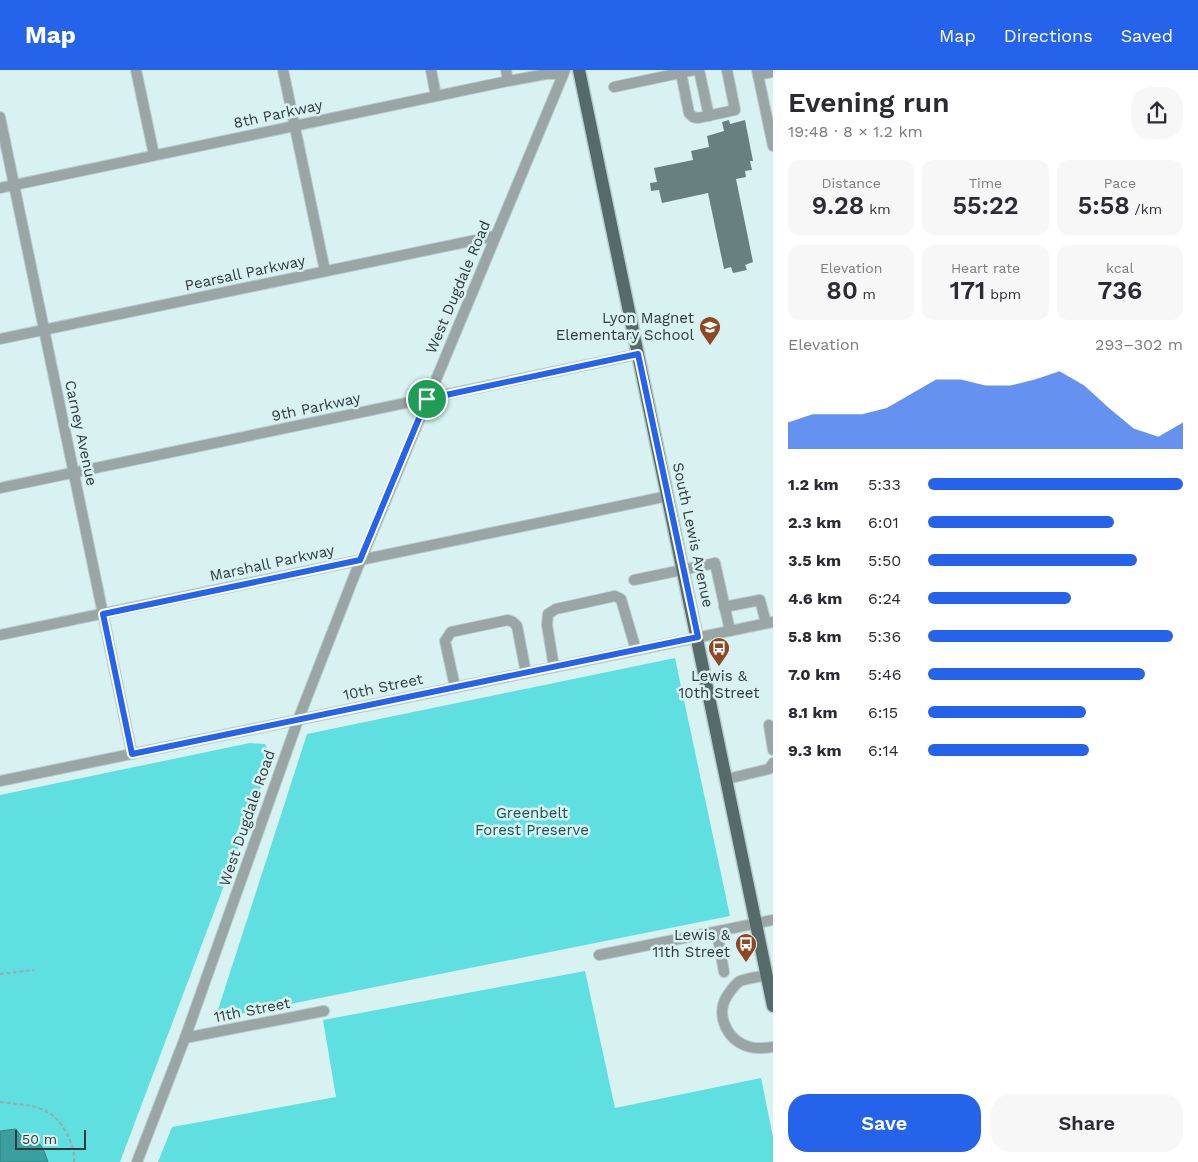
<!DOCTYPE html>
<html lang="en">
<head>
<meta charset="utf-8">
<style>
  body { margin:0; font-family:"Work Sans",sans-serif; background:#f7f7f7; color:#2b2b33; height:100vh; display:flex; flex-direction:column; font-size:19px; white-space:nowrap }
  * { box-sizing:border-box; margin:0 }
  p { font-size:16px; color:#7c7c81 }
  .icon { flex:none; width:28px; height:28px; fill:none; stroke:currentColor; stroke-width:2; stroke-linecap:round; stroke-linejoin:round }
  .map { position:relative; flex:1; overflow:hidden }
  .drawer { display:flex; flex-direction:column; background:#fff; width:425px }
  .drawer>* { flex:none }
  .scale { position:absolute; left:15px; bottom:12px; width:71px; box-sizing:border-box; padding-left:5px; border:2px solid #313b3b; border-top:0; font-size:14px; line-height:18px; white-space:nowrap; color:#313b3b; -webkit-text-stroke:4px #d8f2f2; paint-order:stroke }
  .pin { position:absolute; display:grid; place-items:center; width:42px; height:42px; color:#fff; margin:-21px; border:2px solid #fff; border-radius:50%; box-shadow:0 1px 5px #0007 }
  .round { display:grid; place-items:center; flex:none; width:52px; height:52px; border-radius:20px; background:#f7f7f7 }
  .head { display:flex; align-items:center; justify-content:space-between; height:85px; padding:0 15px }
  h1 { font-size:28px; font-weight:600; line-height:38px }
  .stats { display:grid; grid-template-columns:repeat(3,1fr); gap:8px; height:85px; padding:5px 15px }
  .stats div { display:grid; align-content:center; border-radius:12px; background:#f7f7f7; text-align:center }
  .stats b { font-size:25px; font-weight:600 }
  .stats small { font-size:14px; font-weight:400 }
  .stats p { font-size:14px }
  .chart { height:140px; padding:10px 15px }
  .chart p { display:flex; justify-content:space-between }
  .chart svg { width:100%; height:90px; margin-top:5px; fill:#2563eb; opacity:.7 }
  .button { display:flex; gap:10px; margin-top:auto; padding:10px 15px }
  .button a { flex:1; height:58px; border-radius:20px; background:#2563eb; color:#fff; font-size:20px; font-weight:600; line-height:58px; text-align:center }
  .button a+a { background:#f7f7f7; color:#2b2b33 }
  ul { padding:0 15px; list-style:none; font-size:16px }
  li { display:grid; grid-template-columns:80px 60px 1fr; align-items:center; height:38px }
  li i { height:12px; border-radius:6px; background:#2563eb }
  header { display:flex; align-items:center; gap:30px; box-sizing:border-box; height:70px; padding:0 25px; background:#2563eb; color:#fff }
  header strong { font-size:24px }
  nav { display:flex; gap:28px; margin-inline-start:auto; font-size:18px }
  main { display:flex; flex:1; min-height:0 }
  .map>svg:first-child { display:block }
  .green { fill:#60dfe0 }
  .water { fill:#3b9fa0; stroke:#388182 }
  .building { fill:#698080 }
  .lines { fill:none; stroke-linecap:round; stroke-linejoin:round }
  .minor-casing { stroke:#b7cdcd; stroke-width:12 }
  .major-casing { stroke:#b7cdcd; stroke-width:15 }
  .path { stroke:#97abab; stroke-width:2; stroke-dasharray:4 2.5; stroke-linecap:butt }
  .minor { stroke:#9aa5a5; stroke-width:10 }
  .major { stroke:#566a6a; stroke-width:12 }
  .route-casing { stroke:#fff; stroke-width:10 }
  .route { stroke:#2563eb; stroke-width:6 }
  .labels { text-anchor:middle; stroke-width:5; stroke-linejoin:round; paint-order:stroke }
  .street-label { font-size:15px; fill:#313b3b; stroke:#d8f2f2 }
  .poi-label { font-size:15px; fill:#313b3b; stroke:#d8f2f2; text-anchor:end }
  .park-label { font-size:15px; fill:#1b5354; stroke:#d8f2f2 }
</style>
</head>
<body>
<header>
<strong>Map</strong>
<nav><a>Map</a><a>Directions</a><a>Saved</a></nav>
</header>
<main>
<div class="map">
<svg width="773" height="1092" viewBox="0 0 773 1092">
  <rect width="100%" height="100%" fill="#d8f2f2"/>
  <g class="green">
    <polygon points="675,588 730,846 215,949 307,664"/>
    <polygon points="250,673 265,674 272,688 120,1092 0,1092 0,725"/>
    <polygon points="585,901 615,1038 761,1008 773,1067 773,1092 158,1092 172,1057 336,1027 323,950"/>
  </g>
  <path class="water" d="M 16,1059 L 21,1066 C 40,1070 42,1074 48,1092 L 0,1092 L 0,1061 Z"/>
  <polygon class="building" points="729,50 730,54 745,50 753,91 750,91 752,100 745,101 746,107 736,109 753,192 745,195 747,200 733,203 731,197 724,199 708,123 662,133 659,120 651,121 650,113 657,112 654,98 693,90 691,81 709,77 707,66 724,61 722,52"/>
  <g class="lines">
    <g class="minor-casing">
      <g id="minor">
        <polyline points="136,0 154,85"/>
        <polyline points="283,0 325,201"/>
        <polyline points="431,0 436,26"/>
        <polyline points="506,0 508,11"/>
        <polyline points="699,0 709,46"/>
        <polyline points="757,0 773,76"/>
        <polyline points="681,3 689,43 693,47 698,48 735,40 727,0"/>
        <polyline points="758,5 773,2"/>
        <polyline points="614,17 694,0"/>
        <polyline points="0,47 132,684"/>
        <polyline points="0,118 508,11 546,4 563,4"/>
        <polyline points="0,269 495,166"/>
        <polyline points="0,418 639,284"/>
        <polyline points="634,510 715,493 730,561"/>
        <polyline points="724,537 760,530 766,553"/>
        <polyline points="0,565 668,426"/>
        <polyline points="554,597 547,555 548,544 556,539 615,526 621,529 636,580"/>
        <polyline points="455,617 445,571 451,562 508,550 513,552 517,556 526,603"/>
        <polyline points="769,655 773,680"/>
        <polyline points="727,709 769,699 773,693"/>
        <polyline points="0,711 773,552"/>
        <polyline points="717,862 724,902"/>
        <polyline points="599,885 773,850"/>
        <path d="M 767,905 C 759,907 748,908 740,911 C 735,914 731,920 727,926 C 715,945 727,971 750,977 C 757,979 766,978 773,977"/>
        <polyline points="185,968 324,941"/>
        <polyline points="137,1092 185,968 298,650 355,504 565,0"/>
      </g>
    </g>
    <g class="major-casing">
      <polyline id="major" points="579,0 773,936"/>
    </g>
    <g class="path">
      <polyline points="0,904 34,900"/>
      <path d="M 0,1032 C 31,1036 53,1034 68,1066 C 72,1074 75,1083 74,1092"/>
    </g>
    <use href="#minor" class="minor"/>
    <use href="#major" class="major"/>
  </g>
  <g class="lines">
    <g class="route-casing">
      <polygon id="route" points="638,284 698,567 132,684 103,544 360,490 427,329"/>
    </g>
    <use href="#route" class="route"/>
  </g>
  <defs>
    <g id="school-pin" transform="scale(1.125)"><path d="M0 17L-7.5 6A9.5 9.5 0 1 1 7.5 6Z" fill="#8d4722" stroke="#d8f2f2"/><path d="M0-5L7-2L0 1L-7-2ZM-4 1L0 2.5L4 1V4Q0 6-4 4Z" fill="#fff"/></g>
    <g id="bus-pin" transform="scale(1.125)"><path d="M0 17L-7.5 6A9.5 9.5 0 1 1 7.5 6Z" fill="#8d4722" stroke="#d8f2f2"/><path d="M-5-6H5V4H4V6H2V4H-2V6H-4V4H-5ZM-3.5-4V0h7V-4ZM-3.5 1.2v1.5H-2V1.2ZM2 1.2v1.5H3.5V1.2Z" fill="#fff"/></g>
  </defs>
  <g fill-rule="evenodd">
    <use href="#school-pin" x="710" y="257"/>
    <use href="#bus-pin" x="719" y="578"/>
    <use href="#bus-pin" x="746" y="874"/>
  </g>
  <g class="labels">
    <g class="street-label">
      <text transform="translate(278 44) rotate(-12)" y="5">8th Parkway</text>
      <text transform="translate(245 203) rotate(-12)" y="5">Pearsall Parkway</text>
      <text transform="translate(458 217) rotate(-67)" y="5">West Dugdale Road</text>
      <text transform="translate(316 337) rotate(-12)" y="5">9th Parkway</text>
      <text transform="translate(81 363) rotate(78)" y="5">Carney Avenue</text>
      <text transform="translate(693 465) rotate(78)" y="5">South Lewis Avenue</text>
      <text transform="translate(272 493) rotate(-12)" y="5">Marshall Parkway</text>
      <text transform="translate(383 617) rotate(-12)" y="5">10th Street</text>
      <text transform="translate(247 748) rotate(-71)" y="5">West Dugdale Road</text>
      <text transform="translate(252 940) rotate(-11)" y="5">11th Street</text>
    </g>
    <g class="poi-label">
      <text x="694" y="253">Lyon Magnet<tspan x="694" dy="17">Elementary School</tspan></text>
      <text x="719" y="611" text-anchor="middle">Lewis &amp;<tspan x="719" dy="17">10th Street</tspan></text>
      <text x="730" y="870">Lewis &amp;<tspan x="730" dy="17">11th Street</tspan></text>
    </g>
    <g class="park-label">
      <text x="532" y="748">Greenbelt<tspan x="532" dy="17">Forest Preserve</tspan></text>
    </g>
  </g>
</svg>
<div class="scale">50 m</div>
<div class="pin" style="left:427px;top:329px;background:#1e9e55"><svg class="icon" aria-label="arrive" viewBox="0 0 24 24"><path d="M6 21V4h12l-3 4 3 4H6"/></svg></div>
</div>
<section class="drawer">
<div class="head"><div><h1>Evening run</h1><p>19:48 · 8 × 1.2 km</p></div><a class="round"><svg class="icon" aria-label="share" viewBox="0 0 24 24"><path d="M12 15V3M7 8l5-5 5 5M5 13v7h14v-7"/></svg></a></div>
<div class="stats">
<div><p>Distance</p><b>9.28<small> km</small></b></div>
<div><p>Time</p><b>55:22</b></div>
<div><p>Pace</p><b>5:58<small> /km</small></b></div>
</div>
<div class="stats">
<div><p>Elevation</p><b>80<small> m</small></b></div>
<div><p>Heart rate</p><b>171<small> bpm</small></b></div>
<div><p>kcal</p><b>736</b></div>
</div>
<div class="chart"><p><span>Elevation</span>293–302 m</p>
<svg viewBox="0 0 160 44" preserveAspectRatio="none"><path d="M0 44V31L10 27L20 27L30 27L40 24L50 17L60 10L70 10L80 13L90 13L100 10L110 6L120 13L130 24L140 34L150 38L160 31V44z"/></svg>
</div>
<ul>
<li><b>1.2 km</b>5:33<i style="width:100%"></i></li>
<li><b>2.3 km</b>6:01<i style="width:73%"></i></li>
<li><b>3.5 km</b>5:50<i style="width:82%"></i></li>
<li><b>4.6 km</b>6:24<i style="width:56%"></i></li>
<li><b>5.8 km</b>5:36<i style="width:96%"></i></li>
<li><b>7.0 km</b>5:46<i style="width:85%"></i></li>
<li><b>8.1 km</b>6:15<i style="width:62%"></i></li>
<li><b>9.3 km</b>6:14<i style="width:63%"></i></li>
</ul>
<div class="button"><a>Save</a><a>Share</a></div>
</section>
</main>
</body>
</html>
